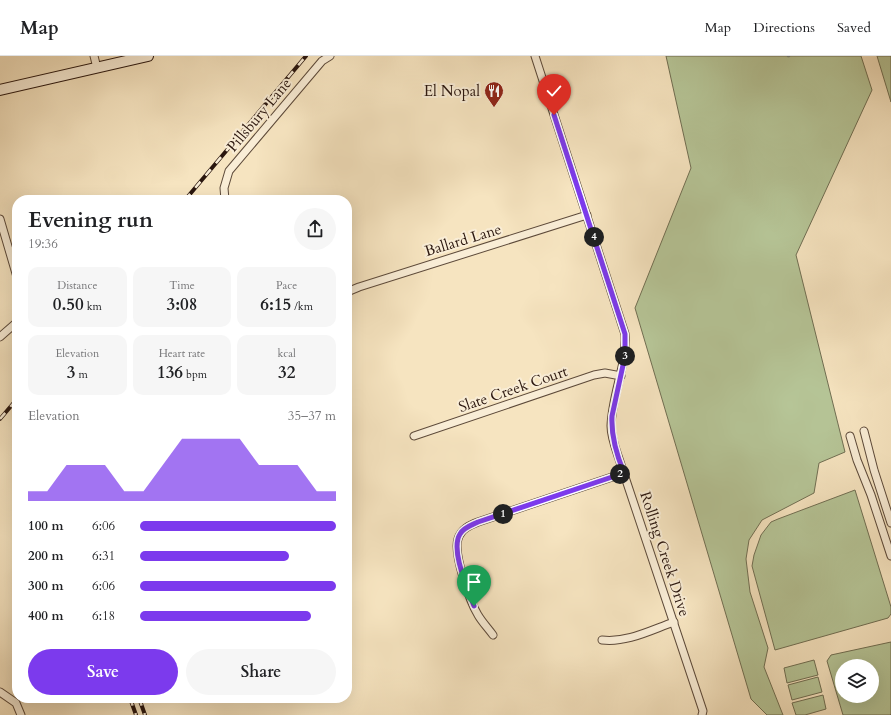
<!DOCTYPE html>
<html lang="en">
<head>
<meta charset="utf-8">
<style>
  body { margin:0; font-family:Cardo,serif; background:#f6f6f6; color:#202124; height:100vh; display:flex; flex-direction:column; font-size:15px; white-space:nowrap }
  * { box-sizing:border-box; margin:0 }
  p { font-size:13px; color:#757577 }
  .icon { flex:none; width:22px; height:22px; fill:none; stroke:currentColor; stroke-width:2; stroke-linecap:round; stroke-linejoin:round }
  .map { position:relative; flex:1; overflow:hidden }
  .drawer { position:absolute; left:12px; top:139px; width:340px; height:508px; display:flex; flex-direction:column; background:#fff; border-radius:16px; box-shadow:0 4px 16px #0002 }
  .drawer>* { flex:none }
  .fabs { position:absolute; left:835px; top:603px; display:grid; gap:8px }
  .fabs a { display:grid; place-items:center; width:44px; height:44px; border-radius:50%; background:#fff; box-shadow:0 4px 16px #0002; font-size:20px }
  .pin { position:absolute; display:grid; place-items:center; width:34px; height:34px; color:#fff; margin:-41px -17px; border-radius:50% 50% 50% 0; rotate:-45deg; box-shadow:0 0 4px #0007 }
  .pin .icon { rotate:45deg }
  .km { position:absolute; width:20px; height:20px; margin:-10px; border-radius:50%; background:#222; color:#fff; font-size:11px; line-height:20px; text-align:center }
  .round { display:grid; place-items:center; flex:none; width:42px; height:42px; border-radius:21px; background:#f6f6f6 }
  .head { display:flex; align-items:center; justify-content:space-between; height:68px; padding:0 16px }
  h1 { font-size:22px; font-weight:600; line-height:30px }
  .metrics { display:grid; grid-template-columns:repeat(3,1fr); gap:6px; height:68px; padding:4px 16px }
  .metrics div { display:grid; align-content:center; border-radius:10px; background:#f6f6f6; text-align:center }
  .metrics b { font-size:17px; font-weight:600 }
  .metrics small { font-size:11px; font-weight:400 }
  .metrics p { font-size:11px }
  .chart { height:112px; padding:8px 16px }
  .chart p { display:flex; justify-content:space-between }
  .chart svg { width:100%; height:72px; margin-top:4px; fill:#7c3aed; opacity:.7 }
  .button { display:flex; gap:8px; margin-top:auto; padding:8px 16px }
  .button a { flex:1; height:46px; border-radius:24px; background:#7c3aed; color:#fff; font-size:16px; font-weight:600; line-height:46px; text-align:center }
  .button a+a { background:#f6f6f6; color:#202124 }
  ul { padding:0 16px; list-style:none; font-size:13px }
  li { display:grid; grid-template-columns:64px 48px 1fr; align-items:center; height:30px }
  li i { height:10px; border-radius:5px; background:#7c3aed }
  header { display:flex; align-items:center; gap:24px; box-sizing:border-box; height:56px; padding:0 20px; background:#fff; border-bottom:1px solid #e0e0e0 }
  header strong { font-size:19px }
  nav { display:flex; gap:22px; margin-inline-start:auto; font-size:14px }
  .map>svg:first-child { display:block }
  .green { fill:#b6c597; stroke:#706e52; fill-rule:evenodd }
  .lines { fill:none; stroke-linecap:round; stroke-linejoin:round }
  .stream { stroke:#707b74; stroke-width:2.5 }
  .street-casing { stroke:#5d4a3a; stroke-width:9 }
  .secondary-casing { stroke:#2a160e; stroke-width:12 }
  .street { stroke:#f9edd6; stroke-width:7 }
  .secondary { stroke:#f9edd6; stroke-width:10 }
  .rail-casing { stroke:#2a160e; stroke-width:4 }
  .rail { stroke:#f9edd6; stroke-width:2.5; stroke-dasharray:8; stroke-linecap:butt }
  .route-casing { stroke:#fff; stroke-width:8 }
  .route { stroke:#7c3aed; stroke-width:5 }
  .labels { text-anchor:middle; stroke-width:4; stroke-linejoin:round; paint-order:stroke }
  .poi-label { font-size:15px; fill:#2a160e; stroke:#f9edd6; text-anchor:end }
  .street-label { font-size:15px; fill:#2a160e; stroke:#f9edd6 }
</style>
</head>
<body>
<header>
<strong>Map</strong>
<nav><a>Map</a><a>Directions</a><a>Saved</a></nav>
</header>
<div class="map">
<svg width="891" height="659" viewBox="0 0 891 659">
  <rect width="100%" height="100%" fill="#f6e4c0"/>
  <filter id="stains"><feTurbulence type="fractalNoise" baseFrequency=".005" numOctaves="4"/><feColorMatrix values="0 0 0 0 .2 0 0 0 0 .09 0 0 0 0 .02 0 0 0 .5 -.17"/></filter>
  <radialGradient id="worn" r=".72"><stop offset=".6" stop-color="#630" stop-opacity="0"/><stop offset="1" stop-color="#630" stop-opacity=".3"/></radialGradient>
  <g class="green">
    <polygon points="666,0 861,0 872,34 796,199 845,396 819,407 814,437 762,464 749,484 746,503 750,536 768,592 764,611 783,659 767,659 751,643 635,252 691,112"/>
    <polygon points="877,0 891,0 891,46"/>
    <polygon points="855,434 891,551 891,558 888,562 775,594 752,510 754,499 761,479 771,466 778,463"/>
    <path d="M 891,586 L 891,658 L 890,659 L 843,659 L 827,605 L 831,599 ZM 842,610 L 872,610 L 872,640 L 842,640 Z"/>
    <polygon points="814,604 818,619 787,627 784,612"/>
    <polygon points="818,621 822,636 792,644 788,629"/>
    <polygon points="823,639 826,653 805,659 796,659 792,647"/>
  </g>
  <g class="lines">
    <polyline class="stream" points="788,0 789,0"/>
    <g class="street-casing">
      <g id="street">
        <polyline points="94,0 97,12"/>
        <path d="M 535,0 L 625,278 C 627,309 612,338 611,370 C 611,384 618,398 622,412 L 703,655 L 702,659"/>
        <polyline points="225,144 224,132 229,115 322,5 330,0"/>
        <polyline points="0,163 17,221"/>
        <polyline points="347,236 359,231 587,159"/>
        <polyline points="0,281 17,266"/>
        <polyline points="864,375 874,414 891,467"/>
        <polyline points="414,380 594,319 605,317 621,320"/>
        <polyline points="850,380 857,404 871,439 891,500"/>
        <path d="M 493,579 C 488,572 482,566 478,559 C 470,546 453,497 458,483 C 461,473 470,469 478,466 L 624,417"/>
        <path d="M 602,584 C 627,587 651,574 674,566"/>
        <polyline points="0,636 16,647 21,659"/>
      </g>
    </g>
    <g class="secondary-casing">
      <polyline id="secondary" points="0,34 148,0"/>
    </g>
    <use href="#street" class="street"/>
    <use href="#secondary" class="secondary"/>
    <g class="rail-casing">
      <g id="rail">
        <polyline points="185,144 306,0"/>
        <polyline points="0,363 17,343"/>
        <polyline points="130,642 136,659"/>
        <polyline points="139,642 145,659"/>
      </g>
    </g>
    <use href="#rail" class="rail"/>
  </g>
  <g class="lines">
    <g class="route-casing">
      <path id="route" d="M 474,550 C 468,533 450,494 460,478 C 464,471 472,469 478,466 L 624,417 C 617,400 611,378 612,360 L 625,300 L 625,278 L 554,59"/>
    </g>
    <use href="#route" class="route"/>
  </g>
  <defs>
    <g id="restaurant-pin" transform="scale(1)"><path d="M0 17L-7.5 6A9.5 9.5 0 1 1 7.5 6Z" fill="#8f2418" stroke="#f9edd6"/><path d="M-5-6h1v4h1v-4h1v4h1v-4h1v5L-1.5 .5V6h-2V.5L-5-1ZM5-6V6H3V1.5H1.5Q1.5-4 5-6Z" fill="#fff"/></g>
  </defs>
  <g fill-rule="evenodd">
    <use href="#restaurant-pin" x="494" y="35"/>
  </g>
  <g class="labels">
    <g class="poi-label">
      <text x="480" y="40">El Nopal</text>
    </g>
    <g class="street-label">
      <text transform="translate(259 59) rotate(-50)" y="5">Pillsbury Lane</text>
      <text transform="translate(463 184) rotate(-17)" y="5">Ballard Lane</text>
      <text transform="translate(513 333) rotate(-19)" y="5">Slate Creek Court</text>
      <text transform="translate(665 498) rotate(72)" y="5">Rolling Creek Drive</text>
    </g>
  </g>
  <rect width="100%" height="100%" filter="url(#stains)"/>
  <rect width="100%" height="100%" fill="url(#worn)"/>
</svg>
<div class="fabs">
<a><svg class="icon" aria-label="layers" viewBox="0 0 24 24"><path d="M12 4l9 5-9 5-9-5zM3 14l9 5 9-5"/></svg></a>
</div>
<div class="pin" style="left:474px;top:550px;background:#1e9e55"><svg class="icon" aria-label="arrive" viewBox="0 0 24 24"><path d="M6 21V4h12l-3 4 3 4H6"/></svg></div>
<div class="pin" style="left:554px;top:59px;background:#d93025"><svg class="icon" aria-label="check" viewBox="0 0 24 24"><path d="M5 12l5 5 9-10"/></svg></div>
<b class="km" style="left:503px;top:458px">1</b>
<b class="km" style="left:620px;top:418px">2</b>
<b class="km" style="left:625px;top:300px">3</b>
<b class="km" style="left:594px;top:181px">4</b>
<section class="drawer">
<div class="head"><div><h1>Evening run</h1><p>19:36</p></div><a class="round"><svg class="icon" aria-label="share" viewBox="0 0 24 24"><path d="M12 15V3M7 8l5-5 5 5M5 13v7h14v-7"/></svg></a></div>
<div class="metrics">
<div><p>Distance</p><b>0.50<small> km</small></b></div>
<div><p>Time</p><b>3:08</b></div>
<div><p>Pace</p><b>6:15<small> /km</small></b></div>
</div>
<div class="metrics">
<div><p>Elevation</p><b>3<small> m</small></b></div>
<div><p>Heart rate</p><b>136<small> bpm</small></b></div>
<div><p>kcal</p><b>32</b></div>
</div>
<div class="chart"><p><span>Elevation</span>35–37 m</p>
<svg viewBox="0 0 160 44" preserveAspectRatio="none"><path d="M0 44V38L10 38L20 22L30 22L40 22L50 38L60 38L70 22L80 6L90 6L100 6L110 6L120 22L130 22L140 22L150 38L160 38V44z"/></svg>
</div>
<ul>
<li><b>100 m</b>6:06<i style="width:100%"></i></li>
<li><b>200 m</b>6:31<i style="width:76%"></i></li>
<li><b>300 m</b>6:06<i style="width:100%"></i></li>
<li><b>400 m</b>6:18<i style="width:87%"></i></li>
</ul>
<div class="button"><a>Save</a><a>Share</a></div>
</section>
</div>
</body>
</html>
